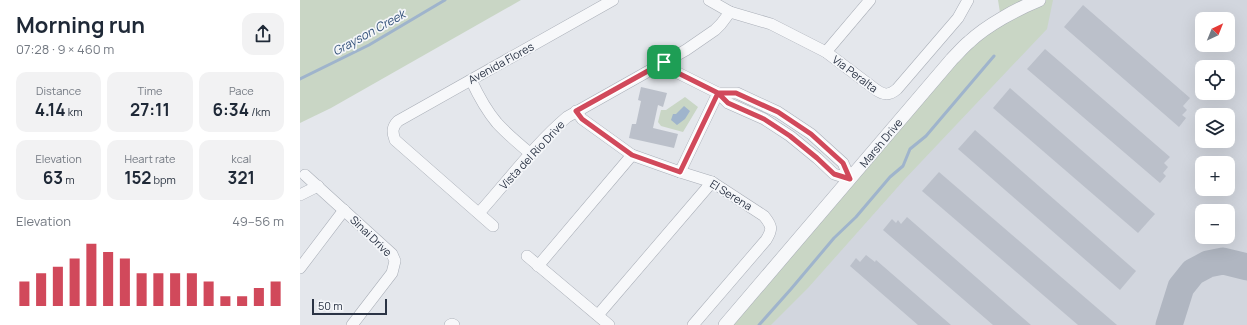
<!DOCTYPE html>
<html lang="en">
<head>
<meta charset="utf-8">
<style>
  body { margin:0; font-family:Manrope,sans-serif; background:#f2f2f3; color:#1f2937; height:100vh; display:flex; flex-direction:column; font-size:15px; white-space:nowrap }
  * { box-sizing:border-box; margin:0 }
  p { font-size:13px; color:#747a83 }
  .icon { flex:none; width:22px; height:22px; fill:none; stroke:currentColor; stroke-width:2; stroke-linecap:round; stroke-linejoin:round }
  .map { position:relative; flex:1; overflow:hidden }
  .side { display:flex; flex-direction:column; background:#fff; width:300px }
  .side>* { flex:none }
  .needle { width:26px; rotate:43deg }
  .tools { position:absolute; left:895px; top:12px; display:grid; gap:8px }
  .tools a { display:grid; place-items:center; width:40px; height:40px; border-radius:8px; background:#fff; box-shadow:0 4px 16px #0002; font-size:20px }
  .scale { position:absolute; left:12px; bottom:10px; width:75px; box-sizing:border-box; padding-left:4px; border:2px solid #2b3445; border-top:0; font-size:11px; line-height:14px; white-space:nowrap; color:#2b3445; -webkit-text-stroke:3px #f4f6f9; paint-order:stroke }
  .pin { position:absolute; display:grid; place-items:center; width:34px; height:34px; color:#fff; margin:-17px; border-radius:8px; box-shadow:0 2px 6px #0006 }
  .round { display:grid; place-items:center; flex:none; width:42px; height:42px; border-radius:12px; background:#f2f2f3 }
  .summary { display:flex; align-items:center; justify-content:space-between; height:68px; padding:0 16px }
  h1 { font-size:22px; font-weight:700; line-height:30px }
  .stats { display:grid; grid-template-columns:repeat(3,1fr); gap:6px; height:68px; padding:4px 16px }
  .stats div { display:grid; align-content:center; border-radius:10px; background:#f2f2f3; text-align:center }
  .stats b { font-size:17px; font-weight:700 }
  .stats small { font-size:11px; font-weight:400 }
  .stats p { font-size:11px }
  .chart { height:112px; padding:8px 16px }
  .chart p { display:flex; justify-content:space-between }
  .chart svg { width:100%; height:72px; margin-top:4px; stroke:#d1495b; stroke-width:6 }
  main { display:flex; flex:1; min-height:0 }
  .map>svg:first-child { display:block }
  .built { fill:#d2d6de; fill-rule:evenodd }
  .green { fill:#c9d6c5 }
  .water { fill:#9fb4cc }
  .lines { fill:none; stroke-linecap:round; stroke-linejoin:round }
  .stream { stroke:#9fb4cc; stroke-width:3 }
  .taxiway { stroke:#b0b6c1; stroke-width:27 }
  .building { fill:#bbc0ca }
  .minor-casing { stroke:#a9aeb7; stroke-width:12 }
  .tertiary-casing { stroke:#a9aeb7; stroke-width:14 }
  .minor { stroke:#f7f8fa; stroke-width:11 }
  .tertiary { stroke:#f7f8fa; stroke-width:13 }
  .route-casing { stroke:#fff; stroke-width:8 }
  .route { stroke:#d1495b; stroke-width:5 }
  .labels { text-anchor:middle; stroke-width:3.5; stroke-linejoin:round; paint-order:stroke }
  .street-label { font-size:11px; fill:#2b3445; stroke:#f4f6f9 }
  .water-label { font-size:12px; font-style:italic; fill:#34527a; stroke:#f4f6f9 }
</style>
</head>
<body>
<main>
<section class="side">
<div class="summary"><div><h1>Morning run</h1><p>07:28 · 9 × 460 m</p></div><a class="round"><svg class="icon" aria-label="share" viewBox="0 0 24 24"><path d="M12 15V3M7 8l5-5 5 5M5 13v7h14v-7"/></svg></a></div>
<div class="stats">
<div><p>Distance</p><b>4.14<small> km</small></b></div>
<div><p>Time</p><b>27:11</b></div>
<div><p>Pace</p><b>6:34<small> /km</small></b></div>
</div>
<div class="stats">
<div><p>Elevation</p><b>63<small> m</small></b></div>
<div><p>Heart rate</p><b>152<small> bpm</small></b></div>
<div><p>kcal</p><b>321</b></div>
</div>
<div class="chart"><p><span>Elevation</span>49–56 m</p>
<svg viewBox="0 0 160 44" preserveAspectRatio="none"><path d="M5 44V29M15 44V24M25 44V20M35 44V15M45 44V6M55 44V11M65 44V15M75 44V24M85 44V24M95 44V24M105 44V24M115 44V29M125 44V38M135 44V38M145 44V33M155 44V29"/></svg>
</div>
</section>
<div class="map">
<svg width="947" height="325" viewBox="0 0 947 325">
  <rect width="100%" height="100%" fill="#e4e7ec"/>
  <path class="built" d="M 739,0 L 947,0 L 947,325 L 425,325 ZM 902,19 L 928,19 L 928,45 L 902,45 ZM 902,67 L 928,67 L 928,93 L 902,93 ZM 902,115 L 928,115 L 928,141 L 902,141 ZM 902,163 L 928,163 L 928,189 L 902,189 ZM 902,211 L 928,211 L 928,237 L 902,237 Z"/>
  <g class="green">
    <polygon points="0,0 221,0 31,108 0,123"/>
    <polygon points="698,0 753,0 747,29 604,180 508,288 471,325 425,325 652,59 701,19"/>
    <polygon points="385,97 398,107 383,132 361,126 358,122 361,110 366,110"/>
  </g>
  <polygon class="water" points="384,106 390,111 385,119 377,125 371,120 373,114 376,114"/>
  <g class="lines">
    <g class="stream">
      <polyline points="0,79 69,45 145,0"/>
      <polyline points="459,325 491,289 534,238 556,217 590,177 603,166 610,149 626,136 694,56"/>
    </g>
    <polyline class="taxiway" points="869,325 881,287 893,272 908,264 923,261 947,267"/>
  </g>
  <g class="building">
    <polygon points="783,5 890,98 883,106 887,110 882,115 886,118 879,127 764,27"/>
    <polygon points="745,49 870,157 864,163 868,167 863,173 866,176 860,183 727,69"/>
    <polygon points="341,87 367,93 363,107 358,105 353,128 378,134 374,148 329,138 332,124 336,124 341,101 338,100"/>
    <polygon points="710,88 855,214 838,233 693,108"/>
    <polygon points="675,130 836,271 820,290 658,149"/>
    <polygon points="639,172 817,325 778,325 622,191"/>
    <polygon points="607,217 731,325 693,325 583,230 592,219 596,223 598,220 601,224"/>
    <polygon points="566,255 575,262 576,260 651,325 618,325 550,266 556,258 560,262"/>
  </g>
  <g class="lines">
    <g class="minor-casing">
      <g id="minor">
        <path d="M 409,0 L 430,12 L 471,24 L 526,52 L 575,89 C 583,95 589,96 597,89 L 658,18 L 668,0"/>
        <polyline points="526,52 570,0"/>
        <polyline points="364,62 378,73 418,93 380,172"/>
        <path d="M 171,80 C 178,95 186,110 197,123 C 207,134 219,144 231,154"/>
        <polygon points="418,93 437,93 478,112 511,134 543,163 550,179 534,174 517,158 490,136 464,119 428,103"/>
        <path d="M 276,111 L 282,119 L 332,155 L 380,172 L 412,182 L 464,216 C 472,226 473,229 466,240 L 393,325"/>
        <polyline points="5,175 92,254 95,261 92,273 52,325"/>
        <polyline points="0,195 18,186"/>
        <path d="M 179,213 C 207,182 235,144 267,117 L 386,50 L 415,30 L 421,24 L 430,12"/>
        <path d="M 193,226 L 95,140 C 92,132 92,127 98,121 L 313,0"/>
        <polyline points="227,256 309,325"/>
        <polyline points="238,266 332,155"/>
        <polyline points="0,268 44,210"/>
        <polyline points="298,315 412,182"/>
        <polyline points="150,325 152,324 154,325"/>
      </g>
    </g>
    <g class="tertiary-casing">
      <path id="tertiary" d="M 425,325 L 652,59 C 658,53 663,47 669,42 C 687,25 717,9 739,0"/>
    </g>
    <use href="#minor" class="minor"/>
    <use href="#tertiary" class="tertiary"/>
  </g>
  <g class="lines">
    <g class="route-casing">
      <polyline id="route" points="364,62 276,111 282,119 332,155 380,172 418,93 428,103 464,119 490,136 517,158 534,174 550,179 543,163 511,134 478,112 436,93 418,93 378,73 364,62"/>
    </g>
    <use href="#route" class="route"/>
  </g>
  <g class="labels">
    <g class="street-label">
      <text transform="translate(201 63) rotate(-29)" y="4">Avenida Flores</text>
      <text transform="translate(555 74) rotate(37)" y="4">Via Peralta</text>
      <text transform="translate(581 143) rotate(-50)" y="4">Marsh Drive</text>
      <text transform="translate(232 155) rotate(-47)" y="4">Vista del Rio Drive</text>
      <text transform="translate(431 195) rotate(32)" y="4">El Serena</text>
      <text transform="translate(71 236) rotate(44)" y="4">Sinai Drive</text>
    </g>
    <g class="water-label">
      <text transform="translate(69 33) rotate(-29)" y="4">Grayson Creek</text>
    </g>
  </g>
</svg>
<div class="tools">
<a><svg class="needle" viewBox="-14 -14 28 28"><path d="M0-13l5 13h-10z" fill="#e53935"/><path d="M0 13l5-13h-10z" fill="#747a83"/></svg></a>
<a><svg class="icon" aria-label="locate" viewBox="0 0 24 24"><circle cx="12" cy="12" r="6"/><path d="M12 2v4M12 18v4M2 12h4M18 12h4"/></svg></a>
<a><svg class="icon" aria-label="layers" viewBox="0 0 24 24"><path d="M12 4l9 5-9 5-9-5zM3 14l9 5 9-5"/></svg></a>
<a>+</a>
<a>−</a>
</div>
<div class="scale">50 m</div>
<div class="pin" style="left:364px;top:62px;background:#1e9e55"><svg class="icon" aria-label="arrive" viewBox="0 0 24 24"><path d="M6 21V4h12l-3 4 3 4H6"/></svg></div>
</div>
</main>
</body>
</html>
